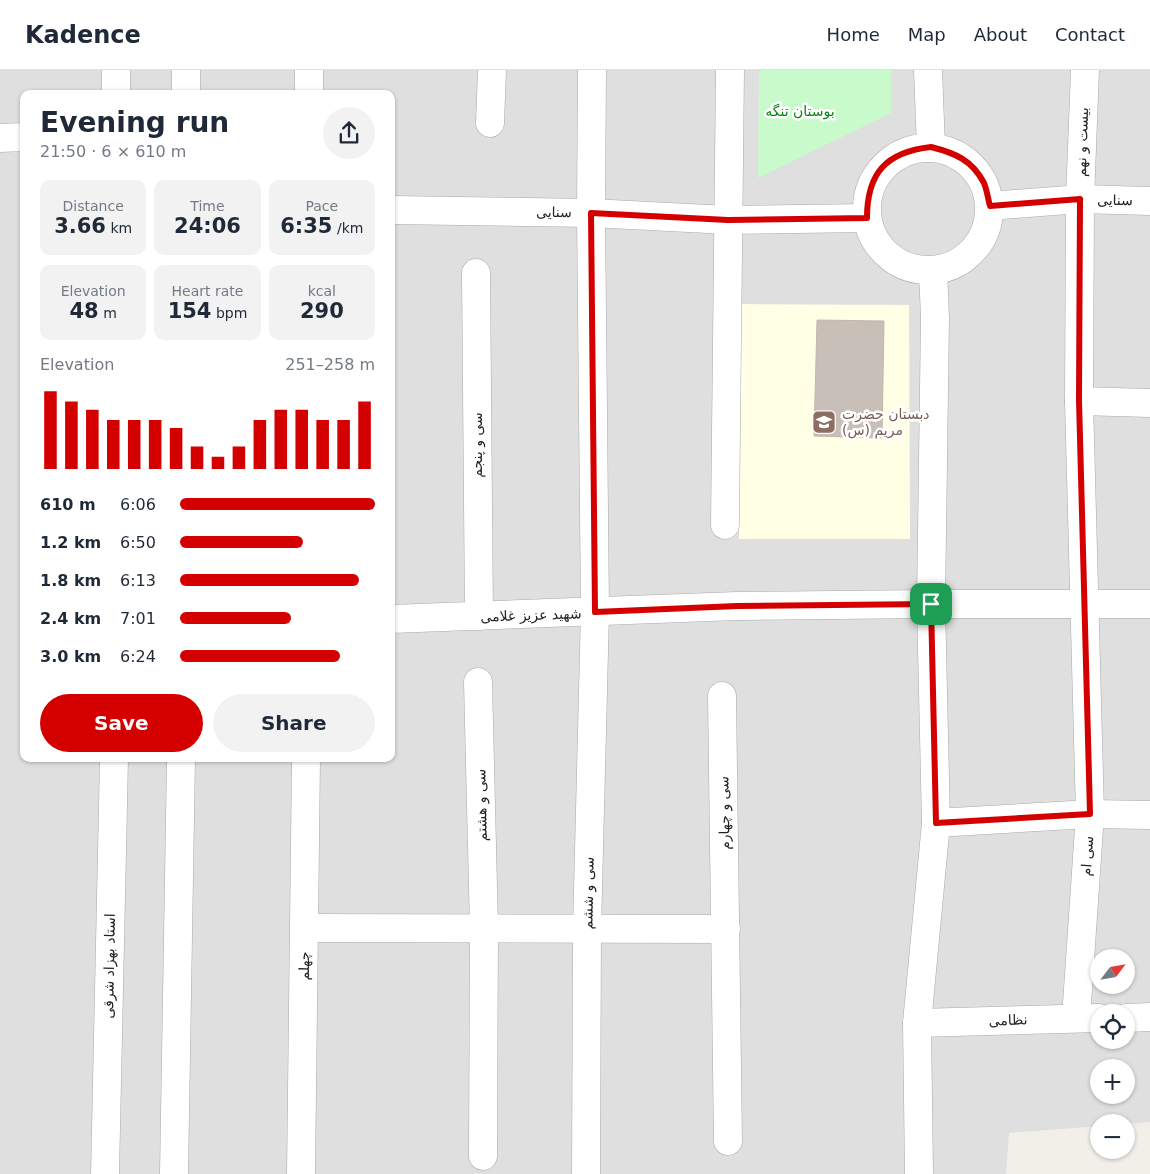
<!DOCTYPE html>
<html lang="en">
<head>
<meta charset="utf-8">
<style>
  body { margin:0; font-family:"DejaVu Sans",Cairo,sans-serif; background:#f2f2f3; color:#1f2937; height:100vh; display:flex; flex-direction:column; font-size:19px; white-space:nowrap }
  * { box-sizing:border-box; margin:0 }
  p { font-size:16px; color:#747a83 }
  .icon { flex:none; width:28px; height:28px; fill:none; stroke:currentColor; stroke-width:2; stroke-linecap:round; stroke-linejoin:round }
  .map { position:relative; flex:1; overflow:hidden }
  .drawer { position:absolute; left:20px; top:20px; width:375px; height:672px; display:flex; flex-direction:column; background:#fff; border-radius:10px; box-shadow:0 1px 4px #0004 }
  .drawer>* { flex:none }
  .needle { width:32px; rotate:59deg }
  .buttons { position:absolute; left:1090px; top:879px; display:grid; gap:10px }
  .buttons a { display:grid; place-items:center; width:45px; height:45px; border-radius:50%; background:#fff; box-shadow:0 1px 4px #0004; font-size:25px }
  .pin { position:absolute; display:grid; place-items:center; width:42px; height:42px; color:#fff; margin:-21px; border-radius:10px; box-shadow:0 2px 8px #0006 }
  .round { display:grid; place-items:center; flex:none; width:52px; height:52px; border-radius:26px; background:#f2f2f3 }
  .head { display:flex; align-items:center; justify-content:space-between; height:85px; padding:0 20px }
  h1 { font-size:28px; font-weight:800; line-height:38px }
  .metrics { display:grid; grid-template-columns:repeat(3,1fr); gap:8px; height:85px; padding:5px 20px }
  .metrics div { display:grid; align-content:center; border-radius:10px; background:#f2f2f3; text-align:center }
  .metrics b { font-size:21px; font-weight:800 }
  .metrics small { font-size:14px; font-weight:400 }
  .metrics p { font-size:14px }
  .chart { height:140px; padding:10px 20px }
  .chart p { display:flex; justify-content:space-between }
  .chart svg { width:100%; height:90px; margin-top:5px; stroke:#d40000; stroke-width:6 }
  .button { display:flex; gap:10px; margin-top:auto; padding:10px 20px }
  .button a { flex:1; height:58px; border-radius:30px; background:#d40000; color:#fff; font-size:20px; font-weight:800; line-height:58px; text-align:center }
  .button a+a { background:#f2f2f3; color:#1f2937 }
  ul { padding:0 20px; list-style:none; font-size:16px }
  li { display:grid; grid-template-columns:80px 60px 1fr; align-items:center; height:38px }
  li i { height:12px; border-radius:6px; background:#d40000 }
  header { display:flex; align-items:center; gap:30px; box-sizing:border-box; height:70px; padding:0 25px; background:#fff; border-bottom:1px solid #e0e1e3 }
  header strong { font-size:24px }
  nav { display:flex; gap:28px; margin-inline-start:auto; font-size:18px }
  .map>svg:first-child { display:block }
  .residential { fill:#e0dfdf; fill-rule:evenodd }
  .education { fill:#ffffe5 }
  .park { fill:#c8facc }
  .building { fill:#c7bfb8; stroke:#c4b6ab }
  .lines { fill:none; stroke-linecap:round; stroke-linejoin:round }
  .minor-casing { stroke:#a9a9a9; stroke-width:29 }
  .minor { stroke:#fff; stroke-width:28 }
  .route-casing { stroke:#fff; stroke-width:10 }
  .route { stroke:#d40000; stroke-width:6 }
  .labels { text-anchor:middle; stroke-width:5; stroke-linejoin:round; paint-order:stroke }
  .park-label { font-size:14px; fill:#0c8416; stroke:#fff }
  .street-label { font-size:14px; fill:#222; stroke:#fff }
  .education-label { font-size:14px; fill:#785e54; stroke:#fff; text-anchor:start }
</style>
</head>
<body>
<header>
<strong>Kadence</strong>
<nav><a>Home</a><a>Map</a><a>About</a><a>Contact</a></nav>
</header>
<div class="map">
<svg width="1150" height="1104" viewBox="0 0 1150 1104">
  <rect width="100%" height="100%" fill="#f2efe9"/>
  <path class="residential" d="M 0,0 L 1150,0 L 1150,1052 L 1126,1054 L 1126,1052 L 1099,1052 L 1099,1056 L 1009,1063 L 1006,1104 L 0,1104 ZM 24,24 L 391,24 L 391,689 L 24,689 ZM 1099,888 L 1126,888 L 1126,915 L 1099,915 ZM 1099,942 L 1126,942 L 1126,970 L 1099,970 ZM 1099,998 L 1126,998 L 1126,1025 L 1099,1025 Z"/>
  <polygon class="education" points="738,234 909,235 910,469 739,469"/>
  <polygon class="park" points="759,0 891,0 891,43 758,108"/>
  <polygon class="building" points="817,250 884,251 882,368 814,366"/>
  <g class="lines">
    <g class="minor-casing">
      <g id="minor">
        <polyline points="186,0 186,24"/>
        <polyline points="928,0 931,77"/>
        <polyline points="116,24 116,0"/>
        <polyline points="309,24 309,0"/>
        <polyline points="490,53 492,0"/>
        <polyline points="0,68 24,67"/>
        <circle cx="928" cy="139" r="61"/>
        <polyline points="990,136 1080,129 1150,131"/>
        <polyline points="391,140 591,143 728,150 867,148"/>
        <polyline points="476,203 479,546"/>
        <polyline points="1079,331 1150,333"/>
        <polyline points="725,455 730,0"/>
        <polyline points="391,549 737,536 931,534 1150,534"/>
        <polyline points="478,612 484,858 483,1086"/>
        <polyline points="722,626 728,1071"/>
        <polyline points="936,753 1090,744 1150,745"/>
        <polyline points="305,858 726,859"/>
        <polyline points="1076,948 1090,744 1079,331 1080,129 1085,0"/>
        <polyline points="1126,948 1150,947"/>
        <polyline points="917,953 1099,948"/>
        <polyline points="105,1104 114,689"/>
        <polyline points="174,1104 181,689"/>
        <polyline points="301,1104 306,689"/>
        <polyline points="586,1104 587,859 595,542 591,143 592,0"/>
        <polyline points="919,1104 917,953 936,753 931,534 935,248 933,200"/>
      </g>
    </g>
    <use href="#minor" class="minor"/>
  </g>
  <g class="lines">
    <g class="route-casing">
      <path id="route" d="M 931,77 C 955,83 972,90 984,113 C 987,120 988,129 990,136 L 1080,129 L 1079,330 L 1090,744 L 936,753 L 931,534 L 737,536 L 595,542 L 591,143 L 728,150 L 867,148 C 867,103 886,82 931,77 Z"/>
    </g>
    <use href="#route" class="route"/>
  </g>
  <defs>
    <g id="school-square" transform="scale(1.25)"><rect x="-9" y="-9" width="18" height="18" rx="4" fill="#8d6e63" stroke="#fff"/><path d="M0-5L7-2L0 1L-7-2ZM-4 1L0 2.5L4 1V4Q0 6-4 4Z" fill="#fff"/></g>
  </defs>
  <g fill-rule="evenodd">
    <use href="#school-square" x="824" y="352"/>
  </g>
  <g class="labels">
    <g class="park-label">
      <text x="800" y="46">بوستان تنگه</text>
    </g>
    <g class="street-label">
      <text transform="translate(1082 72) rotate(-88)" y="5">بیست و نهم</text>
      <text transform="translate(1115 130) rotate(1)" y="5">سنایی</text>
      <text transform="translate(554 142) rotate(1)" y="5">سنایی</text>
      <text transform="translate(477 375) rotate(-90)" y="5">سی و پنجم</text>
      <text transform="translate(531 545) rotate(-2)" y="5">شهید عزیز غلامی</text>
      <text transform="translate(481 735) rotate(-91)" y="5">سی و هشتم</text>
      <text transform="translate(724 743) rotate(-91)" y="5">سی و چهارم</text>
      <text transform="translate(1087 786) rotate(-86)" y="5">سی ام</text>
      <text transform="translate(588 823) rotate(-89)" y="5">سی و ششم</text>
      <text transform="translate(109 896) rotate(-89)" y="5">استاد بهزاد شرقی</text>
      <text transform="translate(304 896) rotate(-89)" y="5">چهلم</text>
      <text transform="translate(1008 950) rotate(-2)" y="5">نظامی</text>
    </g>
    <g class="education-label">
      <text x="842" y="349">دبستان حضرت<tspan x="842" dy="16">مریم (س)</tspan></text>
    </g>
  </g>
</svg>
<div class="buttons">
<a><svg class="needle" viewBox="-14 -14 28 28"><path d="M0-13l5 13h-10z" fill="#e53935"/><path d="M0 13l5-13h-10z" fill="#747a83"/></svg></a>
<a><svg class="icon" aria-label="locate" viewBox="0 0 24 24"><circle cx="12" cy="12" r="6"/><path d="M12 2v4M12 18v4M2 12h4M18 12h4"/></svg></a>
<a>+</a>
<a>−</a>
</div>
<div class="pin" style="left:931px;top:534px;background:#1e9e55"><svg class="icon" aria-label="arrive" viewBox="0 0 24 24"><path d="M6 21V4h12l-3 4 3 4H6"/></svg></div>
<section class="drawer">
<div class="head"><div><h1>Evening run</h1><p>21:50 · 6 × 610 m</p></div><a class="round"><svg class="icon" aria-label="share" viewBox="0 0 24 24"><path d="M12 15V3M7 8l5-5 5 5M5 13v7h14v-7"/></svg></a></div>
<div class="metrics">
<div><p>Distance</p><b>3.66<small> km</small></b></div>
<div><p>Time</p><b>24:06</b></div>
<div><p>Pace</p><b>6:35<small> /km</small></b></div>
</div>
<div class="metrics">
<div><p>Elevation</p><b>48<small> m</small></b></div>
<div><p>Heart rate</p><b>154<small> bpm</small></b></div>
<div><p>kcal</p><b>290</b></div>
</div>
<div class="chart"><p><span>Elevation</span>251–258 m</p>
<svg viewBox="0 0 160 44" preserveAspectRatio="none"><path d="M5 44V6M15 44V11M25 44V15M35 44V20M45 44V20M55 44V20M65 44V24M75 44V33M85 44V38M95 44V33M105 44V20M115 44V15M125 44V15M135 44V20M145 44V20M155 44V11"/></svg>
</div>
<ul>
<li><b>610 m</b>6:06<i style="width:100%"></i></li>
<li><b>1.2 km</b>6:50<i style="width:63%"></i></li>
<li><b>1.8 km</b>6:13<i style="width:92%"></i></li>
<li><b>2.4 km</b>7:01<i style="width:57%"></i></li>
<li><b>3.0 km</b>6:24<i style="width:82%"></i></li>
</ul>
<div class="button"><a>Save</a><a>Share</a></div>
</section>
</div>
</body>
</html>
